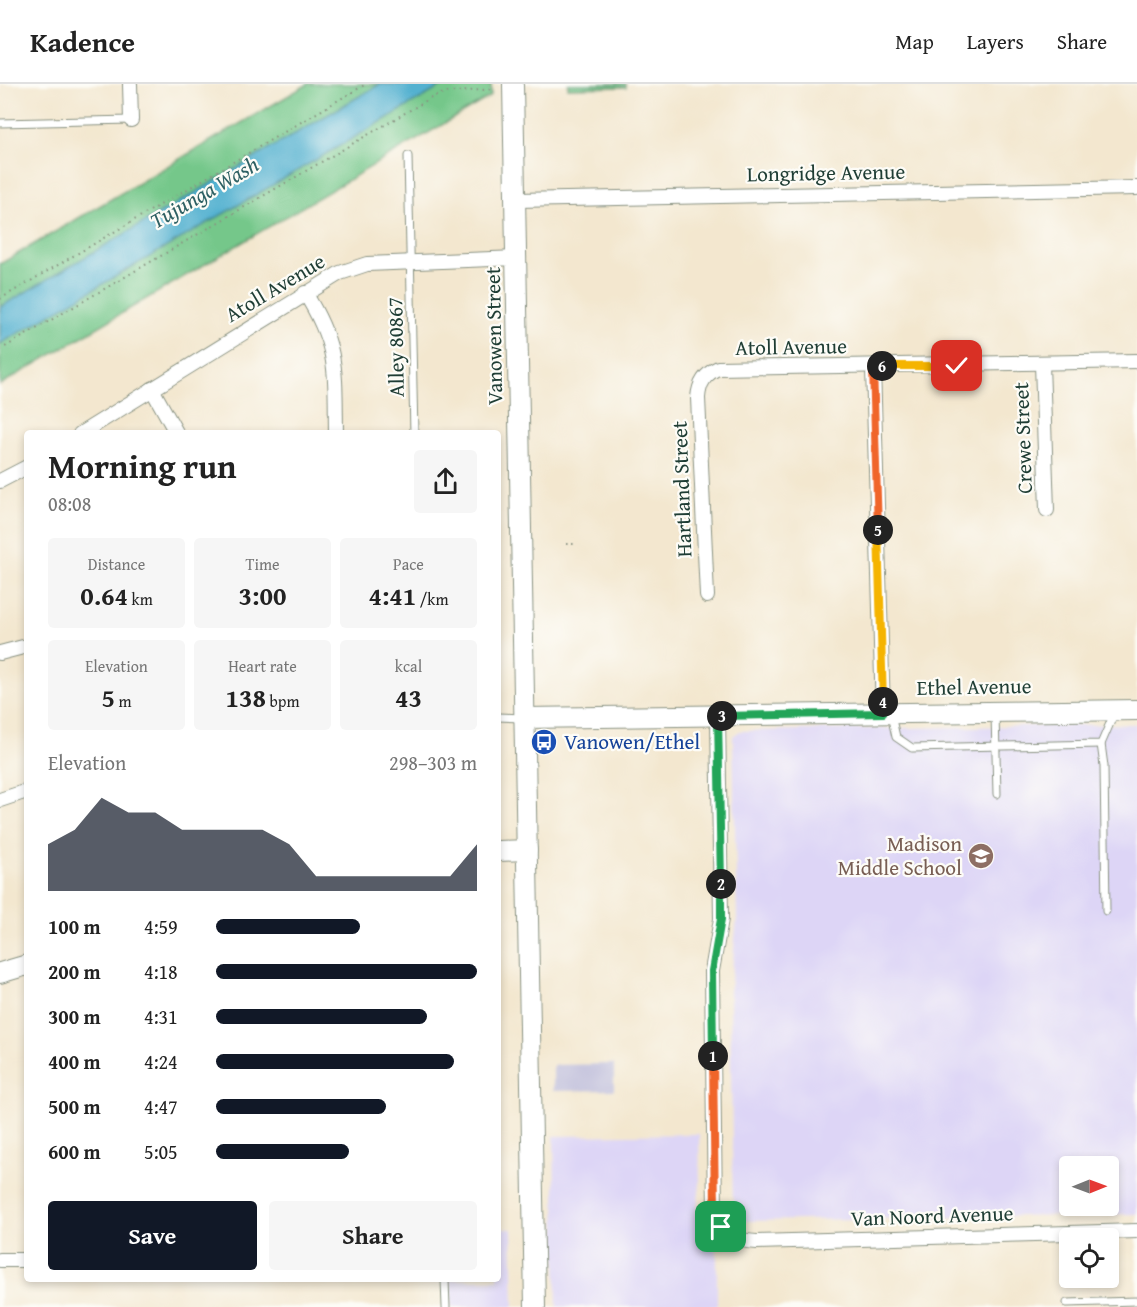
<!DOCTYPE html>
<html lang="en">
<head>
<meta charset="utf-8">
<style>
  body { margin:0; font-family:"Gentium Book Plus",serif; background:#f6f6f6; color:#222; height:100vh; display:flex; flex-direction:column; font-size:22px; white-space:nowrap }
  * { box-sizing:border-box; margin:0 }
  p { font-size:20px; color:#767676 }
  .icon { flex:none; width:33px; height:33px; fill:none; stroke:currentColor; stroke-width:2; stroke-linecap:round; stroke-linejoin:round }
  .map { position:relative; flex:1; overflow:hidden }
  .drawer { position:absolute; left:24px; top:346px; width:477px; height:852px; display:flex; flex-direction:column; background:#fff; border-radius:6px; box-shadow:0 3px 9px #0003 }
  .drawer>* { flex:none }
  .needle { width:39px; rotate:89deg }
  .controls { position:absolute; left:1059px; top:1072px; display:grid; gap:12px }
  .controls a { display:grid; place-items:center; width:60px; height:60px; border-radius:6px; background:#fff; box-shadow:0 3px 9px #0003; font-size:30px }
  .pin { position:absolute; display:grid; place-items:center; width:51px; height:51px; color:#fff; margin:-26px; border-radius:12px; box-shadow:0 3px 9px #0006 }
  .km { position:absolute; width:30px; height:30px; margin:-15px; border-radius:50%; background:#222; color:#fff; font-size:16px; line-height:30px; text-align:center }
  .round { display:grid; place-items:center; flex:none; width:63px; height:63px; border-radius:6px; background:#f6f6f6 }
  .headline { display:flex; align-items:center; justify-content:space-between; height:102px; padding:0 24px }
  h1 { font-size:33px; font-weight:700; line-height:45px }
  .figures { display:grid; grid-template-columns:repeat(3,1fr); gap:9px; height:102px; padding:6px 24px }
  .figures div { display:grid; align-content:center; border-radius:6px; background:#f6f6f6; text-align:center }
  .figures b { font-size:26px; font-weight:700 }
  .figures small { font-size:16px; font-weight:400 }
  .figures p { font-size:16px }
  .chart { height:168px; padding:12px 24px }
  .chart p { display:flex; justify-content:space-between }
  .chart svg { width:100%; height:108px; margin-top:6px; fill:#111827; opacity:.7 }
  .button { display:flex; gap:12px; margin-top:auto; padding:12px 24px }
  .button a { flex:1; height:69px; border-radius:6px; background:#111827; color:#fff; font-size:24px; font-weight:700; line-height:69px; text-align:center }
  .button a+a { background:#f6f6f6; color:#222 }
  ul { padding:0 24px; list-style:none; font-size:20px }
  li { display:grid; grid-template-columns:96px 72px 1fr; align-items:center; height:45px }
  li i { height:15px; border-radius:8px; background:#111827 }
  header { display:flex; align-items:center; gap:36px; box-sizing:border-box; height:84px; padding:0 30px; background:#fff; border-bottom:2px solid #e0e0e0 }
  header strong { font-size:28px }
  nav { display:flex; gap:33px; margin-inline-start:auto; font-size:21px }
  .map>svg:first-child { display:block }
  .built { fill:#ddd5f6; fill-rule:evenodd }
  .industrial { fill:#c2c1dc }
  .green { fill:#75c78a; stroke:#4a825f; stroke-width:1.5 }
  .water { fill:#52b1d0; stroke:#387782; stroke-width:1.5 }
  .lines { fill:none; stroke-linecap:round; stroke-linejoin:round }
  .lane-casing { stroke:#899282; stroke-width:9 }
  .street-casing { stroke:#899282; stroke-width:16 }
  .secondary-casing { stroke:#899282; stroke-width:22 }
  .path { stroke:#899282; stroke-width:2; stroke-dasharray:1.5 4.5; stroke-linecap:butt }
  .lane { stroke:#fff; stroke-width:7 }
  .street { stroke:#fff; stroke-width:14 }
  .secondary { stroke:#fff; stroke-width:20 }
  .split-1-casing { stroke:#fff; stroke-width:12 }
  .split-2-casing { stroke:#fff; stroke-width:12 }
  .split-3-casing { stroke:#fff; stroke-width:12 }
  .split-4-casing { stroke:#fff; stroke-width:12 }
  .split-5-casing { stroke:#fff; stroke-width:12 }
  .split-6-casing { stroke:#fff; stroke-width:12 }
  .split-7-casing { stroke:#fff; stroke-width:12 }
  .split-1 { stroke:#f0652b; stroke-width:8 }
  .split-2 { stroke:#22a559; stroke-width:8 }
  .split-3 { stroke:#22a559; stroke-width:8 }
  .split-4 { stroke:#22a559; stroke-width:8 }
  .split-5 { stroke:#f5b400; stroke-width:8 }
  .split-6 { stroke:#f0652b; stroke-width:8 }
  .split-7 { stroke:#f5b400; stroke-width:8 }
  .labels { text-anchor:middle; stroke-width:4.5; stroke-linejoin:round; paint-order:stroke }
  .street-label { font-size:21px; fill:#1f3d34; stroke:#fdfcf7 }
  .transit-label { font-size:21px; fill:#164399; stroke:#fdfcf7; text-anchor:start }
  .education-label { font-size:21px; fill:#785e54; stroke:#fdfcf7; text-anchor:end }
  .water-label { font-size:22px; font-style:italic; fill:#2e6063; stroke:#fdfcf7 }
</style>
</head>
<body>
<header>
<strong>Kadence</strong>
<nav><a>Map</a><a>Layers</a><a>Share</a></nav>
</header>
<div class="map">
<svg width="1137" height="1223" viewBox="0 0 1137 1223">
  <rect width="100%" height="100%" fill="#fdfcf7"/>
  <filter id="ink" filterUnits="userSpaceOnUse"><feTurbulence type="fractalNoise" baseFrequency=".0167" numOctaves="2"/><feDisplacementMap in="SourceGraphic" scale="12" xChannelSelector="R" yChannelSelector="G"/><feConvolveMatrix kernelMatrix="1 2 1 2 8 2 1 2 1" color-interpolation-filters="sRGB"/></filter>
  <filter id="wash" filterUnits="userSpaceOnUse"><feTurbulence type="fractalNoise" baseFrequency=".008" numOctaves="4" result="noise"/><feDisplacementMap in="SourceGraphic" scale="24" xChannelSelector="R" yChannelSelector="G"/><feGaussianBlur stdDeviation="1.35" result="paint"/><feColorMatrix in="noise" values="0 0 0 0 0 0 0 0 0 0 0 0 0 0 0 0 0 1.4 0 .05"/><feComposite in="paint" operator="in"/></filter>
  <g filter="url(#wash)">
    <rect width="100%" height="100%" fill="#f3e7cf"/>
    <g class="built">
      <path d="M 1137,640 L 1137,1130 L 746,1137 L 733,1128 L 730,907 L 737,834 L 733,652 L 740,647 ZM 1070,1083 L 1108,1083 L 1108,1122 L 1070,1122 Z"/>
      <polygon points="699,1050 700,1100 696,1132 702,1150 717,1167 717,1223 557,1223 554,1052"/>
      <polygon points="498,1145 512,1145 514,1223 451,1223 450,1196 498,1196"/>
    </g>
    <polygon class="industrial" points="614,980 614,1006 553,1007 553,981"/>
    <g class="green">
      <polygon points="308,0 491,0 491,12 0,301 0,180"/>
      <polygon points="568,0 626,0 626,3 568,4"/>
    </g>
    <polygon class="water" points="380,0 446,0 0,260 0,223"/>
  </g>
  <g filter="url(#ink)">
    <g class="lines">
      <g class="lane-casing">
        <g id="lane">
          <polyline points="0,39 131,36"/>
          <polyline points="408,72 414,350"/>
          <polyline points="995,630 997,710"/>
          <polyline points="891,631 896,653 912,664 1101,660 1114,630"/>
          <polyline points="498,633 522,634"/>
          <polyline points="1101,660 1104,682 1106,827"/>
          <polyline points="445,1196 446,1223"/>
          <polyline points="1067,1219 1137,1217"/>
        </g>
      </g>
      <g class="street-casing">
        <g id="street">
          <polyline points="130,0 131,36"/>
          <polyline points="516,116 1137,104"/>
          <path d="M 305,209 C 339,263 335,288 336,350"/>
          <polyline points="1042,280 1047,426"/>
          <polyline points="873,283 883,629"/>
          <polyline points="152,305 177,350"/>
          <polyline points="80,350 340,189 367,180 517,174"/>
          <polyline points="0,397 27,383"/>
          <path d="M 707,512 L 698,314 C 699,299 705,290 718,284 L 1137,277"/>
          <polyline points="0,569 27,562"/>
          <path d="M 718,632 L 721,835 L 712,887 L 715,1127 C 723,1149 733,1157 757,1158 L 1137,1147"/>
          <polyline points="0,716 27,707"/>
          <polyline points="0,1176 27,1176"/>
        </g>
      </g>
      <g class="secondary-casing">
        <g id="secondary">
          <polyline points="513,0 535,1223"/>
          <polyline points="524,634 1137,626"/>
          <polyline points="498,767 527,766"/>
          <polyline points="0,889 27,881"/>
        </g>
      </g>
      <g class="path">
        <polyline points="0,215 366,0"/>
        <polyline points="0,266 429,15 443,9 494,5"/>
        <polyline points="566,460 575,460"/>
      </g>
      <use href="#lane" class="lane"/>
      <use href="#street" class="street"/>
      <use href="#secondary" class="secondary"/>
    </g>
  </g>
  <g class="lines" filter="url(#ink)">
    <g class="split-1-casing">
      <polyline id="split-1" points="713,972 715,1127 721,1143"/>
    </g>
    <g class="split-2-casing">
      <polyline id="split-2" points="713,972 712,887 721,835 721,800"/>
    </g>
    <g class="split-3-casing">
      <polyline id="split-3" points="721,800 718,632 722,632"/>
    </g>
    <g class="split-4-casing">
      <polyline id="split-4" points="722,632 883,629 883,618"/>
    </g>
    <g class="split-5-casing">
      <polyline id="split-5" points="878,446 883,618"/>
    </g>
    <g class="split-6-casing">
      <polyline id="split-6" points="878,446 873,283 882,282"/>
    </g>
    <g class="split-7-casing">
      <polyline id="split-7" points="882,282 957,282"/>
    </g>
    <use href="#split-1" class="split-1"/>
    <use href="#split-2" class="split-2"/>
    <use href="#split-3" class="split-3"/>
    <use href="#split-4" class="split-4"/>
    <use href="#split-5" class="split-5"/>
    <use href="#split-6" class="split-6"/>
    <use href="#split-7" class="split-7"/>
  </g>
  <defs>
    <g id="bus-disc" transform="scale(1.35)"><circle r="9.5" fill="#1a4fb4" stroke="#fdfcf7"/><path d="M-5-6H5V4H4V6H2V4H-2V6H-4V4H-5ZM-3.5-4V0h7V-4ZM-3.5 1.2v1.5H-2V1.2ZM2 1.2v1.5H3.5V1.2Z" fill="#fff"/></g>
    <g id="school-disc" transform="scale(1.35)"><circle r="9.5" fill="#8d6e63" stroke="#fdfcf7"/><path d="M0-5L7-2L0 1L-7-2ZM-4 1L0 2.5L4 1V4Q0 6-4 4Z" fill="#fff"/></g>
  </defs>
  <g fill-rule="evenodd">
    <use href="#bus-disc" x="544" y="658"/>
    <use href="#school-disc" x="981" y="772"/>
  </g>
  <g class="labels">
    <g class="street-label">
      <text transform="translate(826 89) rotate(-1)" y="7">Longridge Avenue</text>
      <text transform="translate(275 204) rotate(-31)" y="7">Atoll Avenue</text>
      <text transform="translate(494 252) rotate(-91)" y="7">Vanowen Street</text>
      <text transform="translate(396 263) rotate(-91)" y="7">Alley 80867</text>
      <text transform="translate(791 263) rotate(-1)" y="7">Atoll Avenue</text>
      <text transform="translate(1023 354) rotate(-92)" y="7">Crewe Street</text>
      <text transform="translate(682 405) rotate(-92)" y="7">Hartland Street</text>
      <text transform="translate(974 603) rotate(-1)" y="7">Ethel Avenue</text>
      <text transform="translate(932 1132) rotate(-2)" y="7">Van Noord Avenue</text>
    </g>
    <g class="transit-label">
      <text x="564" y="665">Vanowen/Ethel</text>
    </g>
    <g class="education-label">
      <text x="962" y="767">Madison<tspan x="962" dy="24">Middle School</tspan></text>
    </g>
    <g class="water-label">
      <text transform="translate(204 108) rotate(-30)" y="8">Tujunga Wash</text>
    </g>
  </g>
</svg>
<div class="controls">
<a><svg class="needle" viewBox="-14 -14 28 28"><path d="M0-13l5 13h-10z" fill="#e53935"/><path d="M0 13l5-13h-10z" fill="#767676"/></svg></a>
<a><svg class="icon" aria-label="locate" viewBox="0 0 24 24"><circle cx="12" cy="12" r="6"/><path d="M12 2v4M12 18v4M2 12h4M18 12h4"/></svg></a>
</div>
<div class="pin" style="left:721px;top:1143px;background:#1e9e55"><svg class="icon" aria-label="arrive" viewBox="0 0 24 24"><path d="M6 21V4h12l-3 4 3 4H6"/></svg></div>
<div class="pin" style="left:957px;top:282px;background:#d93025"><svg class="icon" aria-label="check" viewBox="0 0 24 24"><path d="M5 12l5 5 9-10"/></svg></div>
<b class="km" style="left:713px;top:972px">1</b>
<b class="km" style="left:721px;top:800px">2</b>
<b class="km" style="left:722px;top:632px">3</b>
<b class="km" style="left:883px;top:618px">4</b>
<b class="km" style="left:878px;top:446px">5</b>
<b class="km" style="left:882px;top:282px">6</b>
<section class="drawer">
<div class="headline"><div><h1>Morning run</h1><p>08:08</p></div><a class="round"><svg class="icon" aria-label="share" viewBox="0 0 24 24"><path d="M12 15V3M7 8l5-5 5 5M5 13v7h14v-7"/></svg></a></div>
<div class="figures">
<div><p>Distance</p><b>0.64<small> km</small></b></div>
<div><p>Time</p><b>3:00</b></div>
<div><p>Pace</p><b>4:41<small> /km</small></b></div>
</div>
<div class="figures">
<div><p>Elevation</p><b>5<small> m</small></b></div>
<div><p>Heart rate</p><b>138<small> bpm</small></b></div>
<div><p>kcal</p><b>43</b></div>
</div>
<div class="chart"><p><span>Elevation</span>298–303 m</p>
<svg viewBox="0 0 160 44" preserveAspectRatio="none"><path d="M0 44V25L10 19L20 6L30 12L40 12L50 19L60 19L70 19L80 19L90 25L100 38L110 38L120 38L130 38L140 38L150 38L160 25V44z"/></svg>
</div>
<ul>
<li><b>100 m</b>4:59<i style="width:55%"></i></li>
<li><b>200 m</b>4:18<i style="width:100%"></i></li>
<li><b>300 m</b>4:31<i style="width:81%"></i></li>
<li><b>400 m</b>4:24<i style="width:91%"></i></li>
<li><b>500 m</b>4:47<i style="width:65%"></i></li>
<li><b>600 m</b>5:05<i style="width:51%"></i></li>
</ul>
<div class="button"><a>Save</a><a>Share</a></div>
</section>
</div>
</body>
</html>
